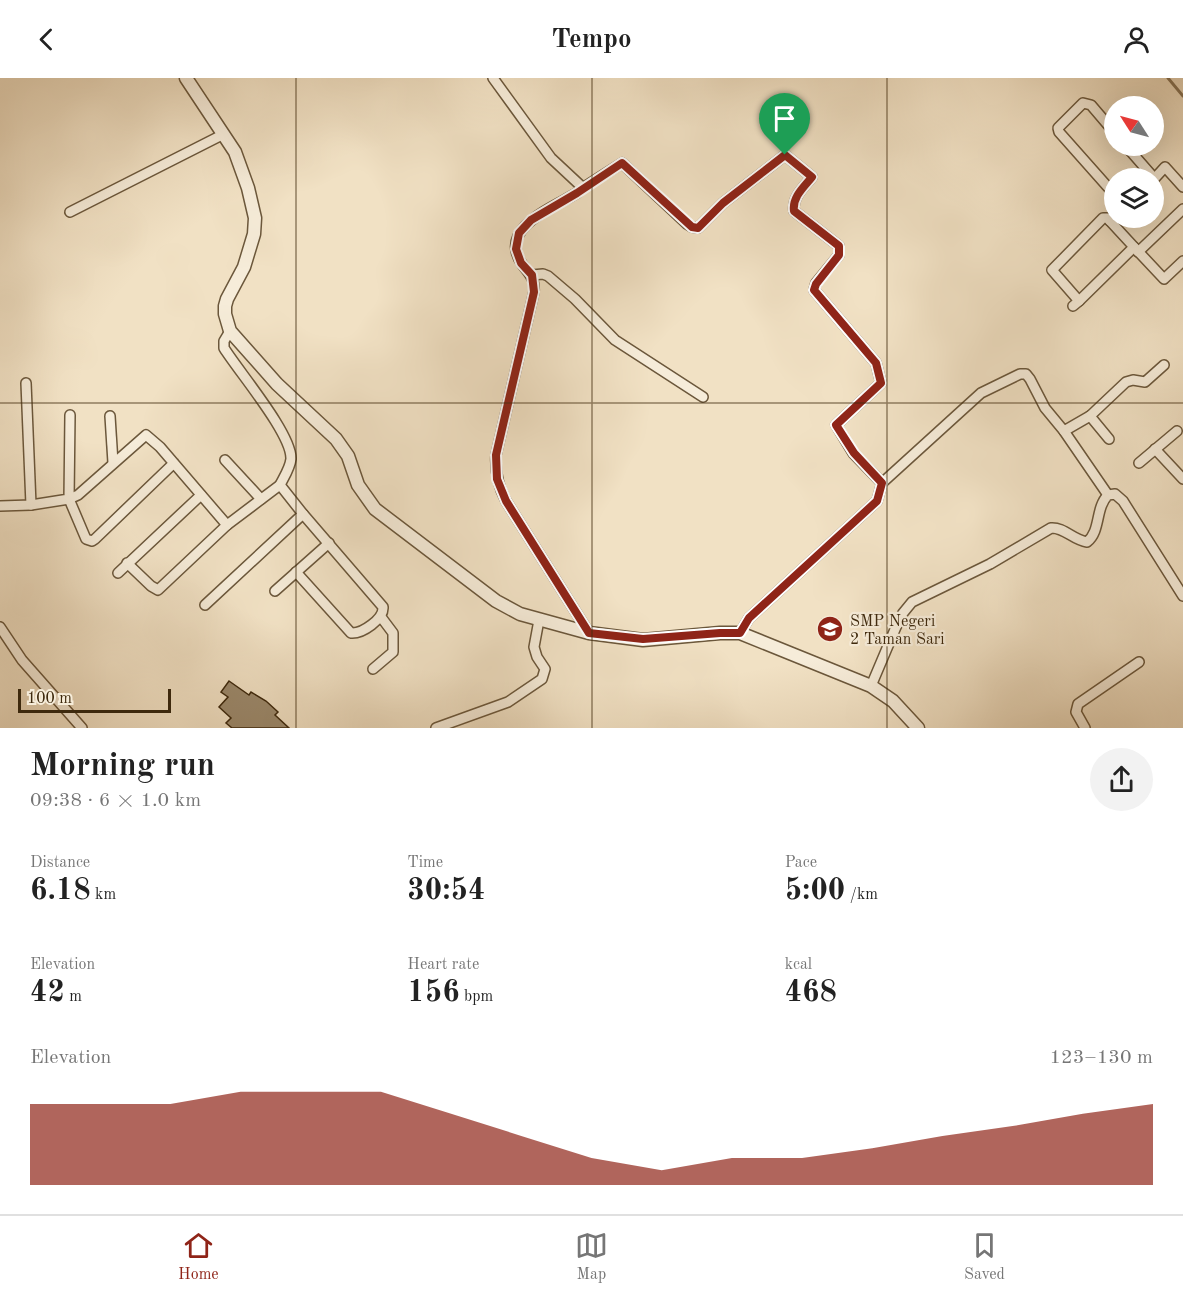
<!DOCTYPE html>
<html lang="en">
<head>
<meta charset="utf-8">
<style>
  body { margin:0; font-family:"Old Standard TT",serif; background:#f2f2f2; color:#222; height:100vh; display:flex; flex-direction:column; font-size:22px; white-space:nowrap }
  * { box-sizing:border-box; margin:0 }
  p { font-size:20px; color:#767676 }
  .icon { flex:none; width:33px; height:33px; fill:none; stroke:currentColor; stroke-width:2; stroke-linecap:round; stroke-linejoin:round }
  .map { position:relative; height:650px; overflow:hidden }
  .details { display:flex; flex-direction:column; background:#fff; flex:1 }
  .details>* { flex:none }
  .needle { width:39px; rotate:306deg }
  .tools { position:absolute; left:1104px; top:18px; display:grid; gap:12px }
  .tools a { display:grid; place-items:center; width:60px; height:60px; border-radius:50%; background:#fff; box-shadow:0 6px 24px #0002; font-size:30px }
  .scale { position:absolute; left:18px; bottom:15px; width:153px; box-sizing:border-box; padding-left:6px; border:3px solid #3e290d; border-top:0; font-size:16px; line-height:21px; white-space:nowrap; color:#3e290d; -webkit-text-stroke:4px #f6ecd9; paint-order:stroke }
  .pin { position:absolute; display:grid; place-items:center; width:51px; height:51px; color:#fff; margin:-62px -26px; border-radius:50% 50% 50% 0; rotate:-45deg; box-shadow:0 0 6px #0007 }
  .pin .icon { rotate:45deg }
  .round { display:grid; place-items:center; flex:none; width:63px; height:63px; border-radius:32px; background:#f2f2f2 }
  .overview { display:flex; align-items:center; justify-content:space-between; height:102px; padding:0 30px }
  h1 { font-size:33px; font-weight:700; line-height:45px }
  .figures { display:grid; grid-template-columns:repeat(3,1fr); gap:9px; height:102px; padding:6px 30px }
  .figures div { display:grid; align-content:center }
  .figures b { font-size:30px; font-weight:700 }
  .figures small { font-size:16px; font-weight:400 }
  .figures p { font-size:16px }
  .chart { height:168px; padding:12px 30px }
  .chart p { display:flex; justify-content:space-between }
  .chart svg { width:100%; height:108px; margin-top:6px; fill:#8f2418; opacity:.7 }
  header { display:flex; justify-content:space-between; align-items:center; height:78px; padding:0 30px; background:#fff; font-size:27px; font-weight:700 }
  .menu { display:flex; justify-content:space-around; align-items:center; height:84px; border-top:2px solid #e0e0e0; background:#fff; font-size:16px; color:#767676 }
  .menu a { display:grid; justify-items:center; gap:3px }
  .menu .on { color:#8f2418 }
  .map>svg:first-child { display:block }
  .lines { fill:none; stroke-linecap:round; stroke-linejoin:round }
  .stream { stroke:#857256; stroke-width:3 }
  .building { fill:#9b896c; stroke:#3e290d; stroke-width:1.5 }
  .minor-casing { stroke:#6b573b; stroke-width:12 }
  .tertiary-casing { stroke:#6b573b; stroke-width:15 }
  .minor { stroke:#f6ecd9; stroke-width:9 }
  .tertiary { stroke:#f6ecd9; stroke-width:12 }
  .route-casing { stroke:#fff; stroke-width:12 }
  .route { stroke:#8f2418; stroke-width:8 }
  .grid { fill:none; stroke:#3e290d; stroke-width:1.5; stroke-opacity:0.55 }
  .labels { text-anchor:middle; stroke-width:4.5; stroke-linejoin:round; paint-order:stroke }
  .poi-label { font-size:16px; fill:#3e290d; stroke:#f6ecd9; text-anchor:start }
</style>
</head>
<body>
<header><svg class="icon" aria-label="back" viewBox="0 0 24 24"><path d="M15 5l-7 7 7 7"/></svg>Tempo<svg class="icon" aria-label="person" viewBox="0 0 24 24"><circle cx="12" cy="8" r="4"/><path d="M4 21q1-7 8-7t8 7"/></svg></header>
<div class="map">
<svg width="1183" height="650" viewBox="0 0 1183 650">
  <rect width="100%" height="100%" fill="#f1e1c4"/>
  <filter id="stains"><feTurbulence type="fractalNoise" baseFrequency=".00333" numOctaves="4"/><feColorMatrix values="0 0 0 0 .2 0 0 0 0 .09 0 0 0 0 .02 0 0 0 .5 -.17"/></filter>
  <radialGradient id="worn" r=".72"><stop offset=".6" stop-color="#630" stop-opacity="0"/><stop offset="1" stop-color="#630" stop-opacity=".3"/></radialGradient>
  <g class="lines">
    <polyline class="stream" points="1168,0 1183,18"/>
  </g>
  <polygon class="building" points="229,603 249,617 251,614 266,623 278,634 275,637 289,650 232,650 226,645 231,640 219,629 228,619 221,614"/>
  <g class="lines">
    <g class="minor-casing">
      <g id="minor">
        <path d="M 493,0 L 551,80 L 581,108 L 581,111 L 577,115 C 554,129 497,150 522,186 C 529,196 535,200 534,214 L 496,377 C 495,394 498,408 506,423 L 589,555"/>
        <polyline points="1114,54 1091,27 1083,25 1058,50 1059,54 1114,116"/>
        <polyline points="1126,68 1154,100"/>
        <polyline points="1154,101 1165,89 1183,109"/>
        <path d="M 581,111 L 622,85 L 687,146 L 692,149 L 698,150 L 723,125 L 785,77 L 812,99 C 804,109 792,119 794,133 L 839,168 L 839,177 L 816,205 L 814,212 L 876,285 L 881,305 L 836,347 L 853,375 L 882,405"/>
        <polyline points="70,134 222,57"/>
        <polyline points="1134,169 1164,201 1183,183"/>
        <polyline points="1138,174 1183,131"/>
        <polyline points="532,197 543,196 548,198 575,221 615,262 703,319"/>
        <polyline points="1079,223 1134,169 1110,143"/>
        <polyline points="1073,228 1079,223 1052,192 1103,140 1107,140 1110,143 1114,139"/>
        <path d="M 230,253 L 224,263 L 224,270 C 239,294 292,356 291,381 C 290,390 284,399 280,407"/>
        <polyline points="26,305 31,427"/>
        <polyline points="110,338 113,385"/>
        <polyline points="1090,338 1109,361"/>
        <polyline points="1064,353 1108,417"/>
        <polyline points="1155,371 1183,401"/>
        <polyline points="225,382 261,421"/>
        <polyline points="174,385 95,461 92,463 86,461 69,421 78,417 146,357 160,369 227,447"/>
        <polyline points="1139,385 1177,353"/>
        <polyline points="0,428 31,427 69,421 70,337"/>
        <path d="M 127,485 L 151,508 L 158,512 L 227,447 L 280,407 L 303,436 L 383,529 C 384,541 362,556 351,555 L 296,494"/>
        <polyline points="118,495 201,417"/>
        <polyline points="275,513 329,465"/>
        <polyline points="205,527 303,436"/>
        <polyline points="0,549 22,582 82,650"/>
        <polyline points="740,555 749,540 877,423 882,405 981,315 1020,296 1026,296 1030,301 1045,330 1064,353 1090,338 1126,304 1133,302 1145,304 1164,287"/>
        <polyline points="373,591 393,574 393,555 381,539"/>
        <path d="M 871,608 L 896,549 L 903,535 L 912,524 L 990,486 L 1051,450 C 1064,449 1073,462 1087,464 C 1101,453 1095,430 1108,417 L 1115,416 L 1123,423 L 1183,518"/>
        <polyline points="436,650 508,624 542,601 545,591 537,579 534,569 539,542"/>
        <polyline points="1085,650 1076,634 1078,626 1139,584"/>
      </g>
    </g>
    <g class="tertiary-casing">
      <polyline id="tertiary" points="186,0 235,74 248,110 255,140 254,156 244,189 227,221 225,228 225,236 230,253 277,306 336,361 348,378 358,407 375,431 496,523 520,536 589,555 643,562 720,555 740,555 871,608 893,623 918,650"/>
    </g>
    <use href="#minor" class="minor"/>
    <use href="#tertiary" class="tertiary"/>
  </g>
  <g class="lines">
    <g class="route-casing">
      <path id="route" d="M 785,77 L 812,99 C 804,109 792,119 794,133 L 839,168 L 839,177 L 816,206 L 814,212 L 876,285 L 881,305 L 836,347 L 854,375 L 882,405 L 877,423 L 749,540 L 740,555 L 720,555 L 643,561 L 589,555 L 506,423 L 497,401 L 496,377 L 534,214 L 532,197 L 521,185 L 516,171 L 519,155 L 531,142 L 577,115 L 622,85 L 692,149 L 698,150 L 723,125 Z"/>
    </g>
    <use href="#route" class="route"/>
  </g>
  <path class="grid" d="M 296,0 L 296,650M 592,0 L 592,650M 887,0 L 887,650M 0,325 L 1183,325"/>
  <defs>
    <g id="school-disc" transform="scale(1.35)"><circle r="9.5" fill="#8f2418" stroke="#f6ecd9"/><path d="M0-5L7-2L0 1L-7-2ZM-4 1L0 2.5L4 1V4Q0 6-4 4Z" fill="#fff"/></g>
  </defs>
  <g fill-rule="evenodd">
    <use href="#school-disc" x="830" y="551"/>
  </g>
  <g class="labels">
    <g class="poi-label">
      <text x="850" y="548">SMP Negeri<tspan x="850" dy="18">2 Taman Sari</tspan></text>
    </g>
  </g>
  <rect width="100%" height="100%" filter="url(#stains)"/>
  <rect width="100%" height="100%" fill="url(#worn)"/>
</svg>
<div class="tools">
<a><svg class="needle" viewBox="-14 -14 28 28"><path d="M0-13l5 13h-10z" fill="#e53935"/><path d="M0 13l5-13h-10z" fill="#767676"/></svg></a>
<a><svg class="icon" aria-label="layers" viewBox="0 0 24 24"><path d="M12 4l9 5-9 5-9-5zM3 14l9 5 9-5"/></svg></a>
</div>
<div class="scale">100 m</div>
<div class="pin" style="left:785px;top:77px;background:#1e9e55"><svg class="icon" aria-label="arrive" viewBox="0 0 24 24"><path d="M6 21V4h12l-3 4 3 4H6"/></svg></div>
</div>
<section class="details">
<div class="overview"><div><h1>Morning run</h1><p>09:38 · 6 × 1.0 km</p></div><a class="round"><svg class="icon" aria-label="share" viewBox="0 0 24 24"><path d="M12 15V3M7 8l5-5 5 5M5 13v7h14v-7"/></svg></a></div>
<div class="figures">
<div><p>Distance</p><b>6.18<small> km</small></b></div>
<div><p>Time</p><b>30:54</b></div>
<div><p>Pace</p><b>5:00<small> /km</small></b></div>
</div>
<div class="figures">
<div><p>Elevation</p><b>42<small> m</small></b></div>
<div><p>Heart rate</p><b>156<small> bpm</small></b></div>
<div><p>kcal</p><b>468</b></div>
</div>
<div class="chart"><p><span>Elevation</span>123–130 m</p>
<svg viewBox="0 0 160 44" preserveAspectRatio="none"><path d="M0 44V11L10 11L20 11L30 6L40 6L50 6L60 15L70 24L80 33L90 38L100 33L110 33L120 29L130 24L140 20L150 15L160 11V44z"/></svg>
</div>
</section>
<nav class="menu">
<a class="on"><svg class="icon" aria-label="home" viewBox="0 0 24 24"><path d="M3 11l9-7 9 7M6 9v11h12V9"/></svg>Home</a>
<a><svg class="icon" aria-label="map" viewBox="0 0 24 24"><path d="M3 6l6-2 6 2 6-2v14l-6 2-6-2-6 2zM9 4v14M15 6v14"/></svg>Map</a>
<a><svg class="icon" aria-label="saved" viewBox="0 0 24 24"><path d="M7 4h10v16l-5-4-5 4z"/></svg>Saved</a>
</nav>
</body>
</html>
